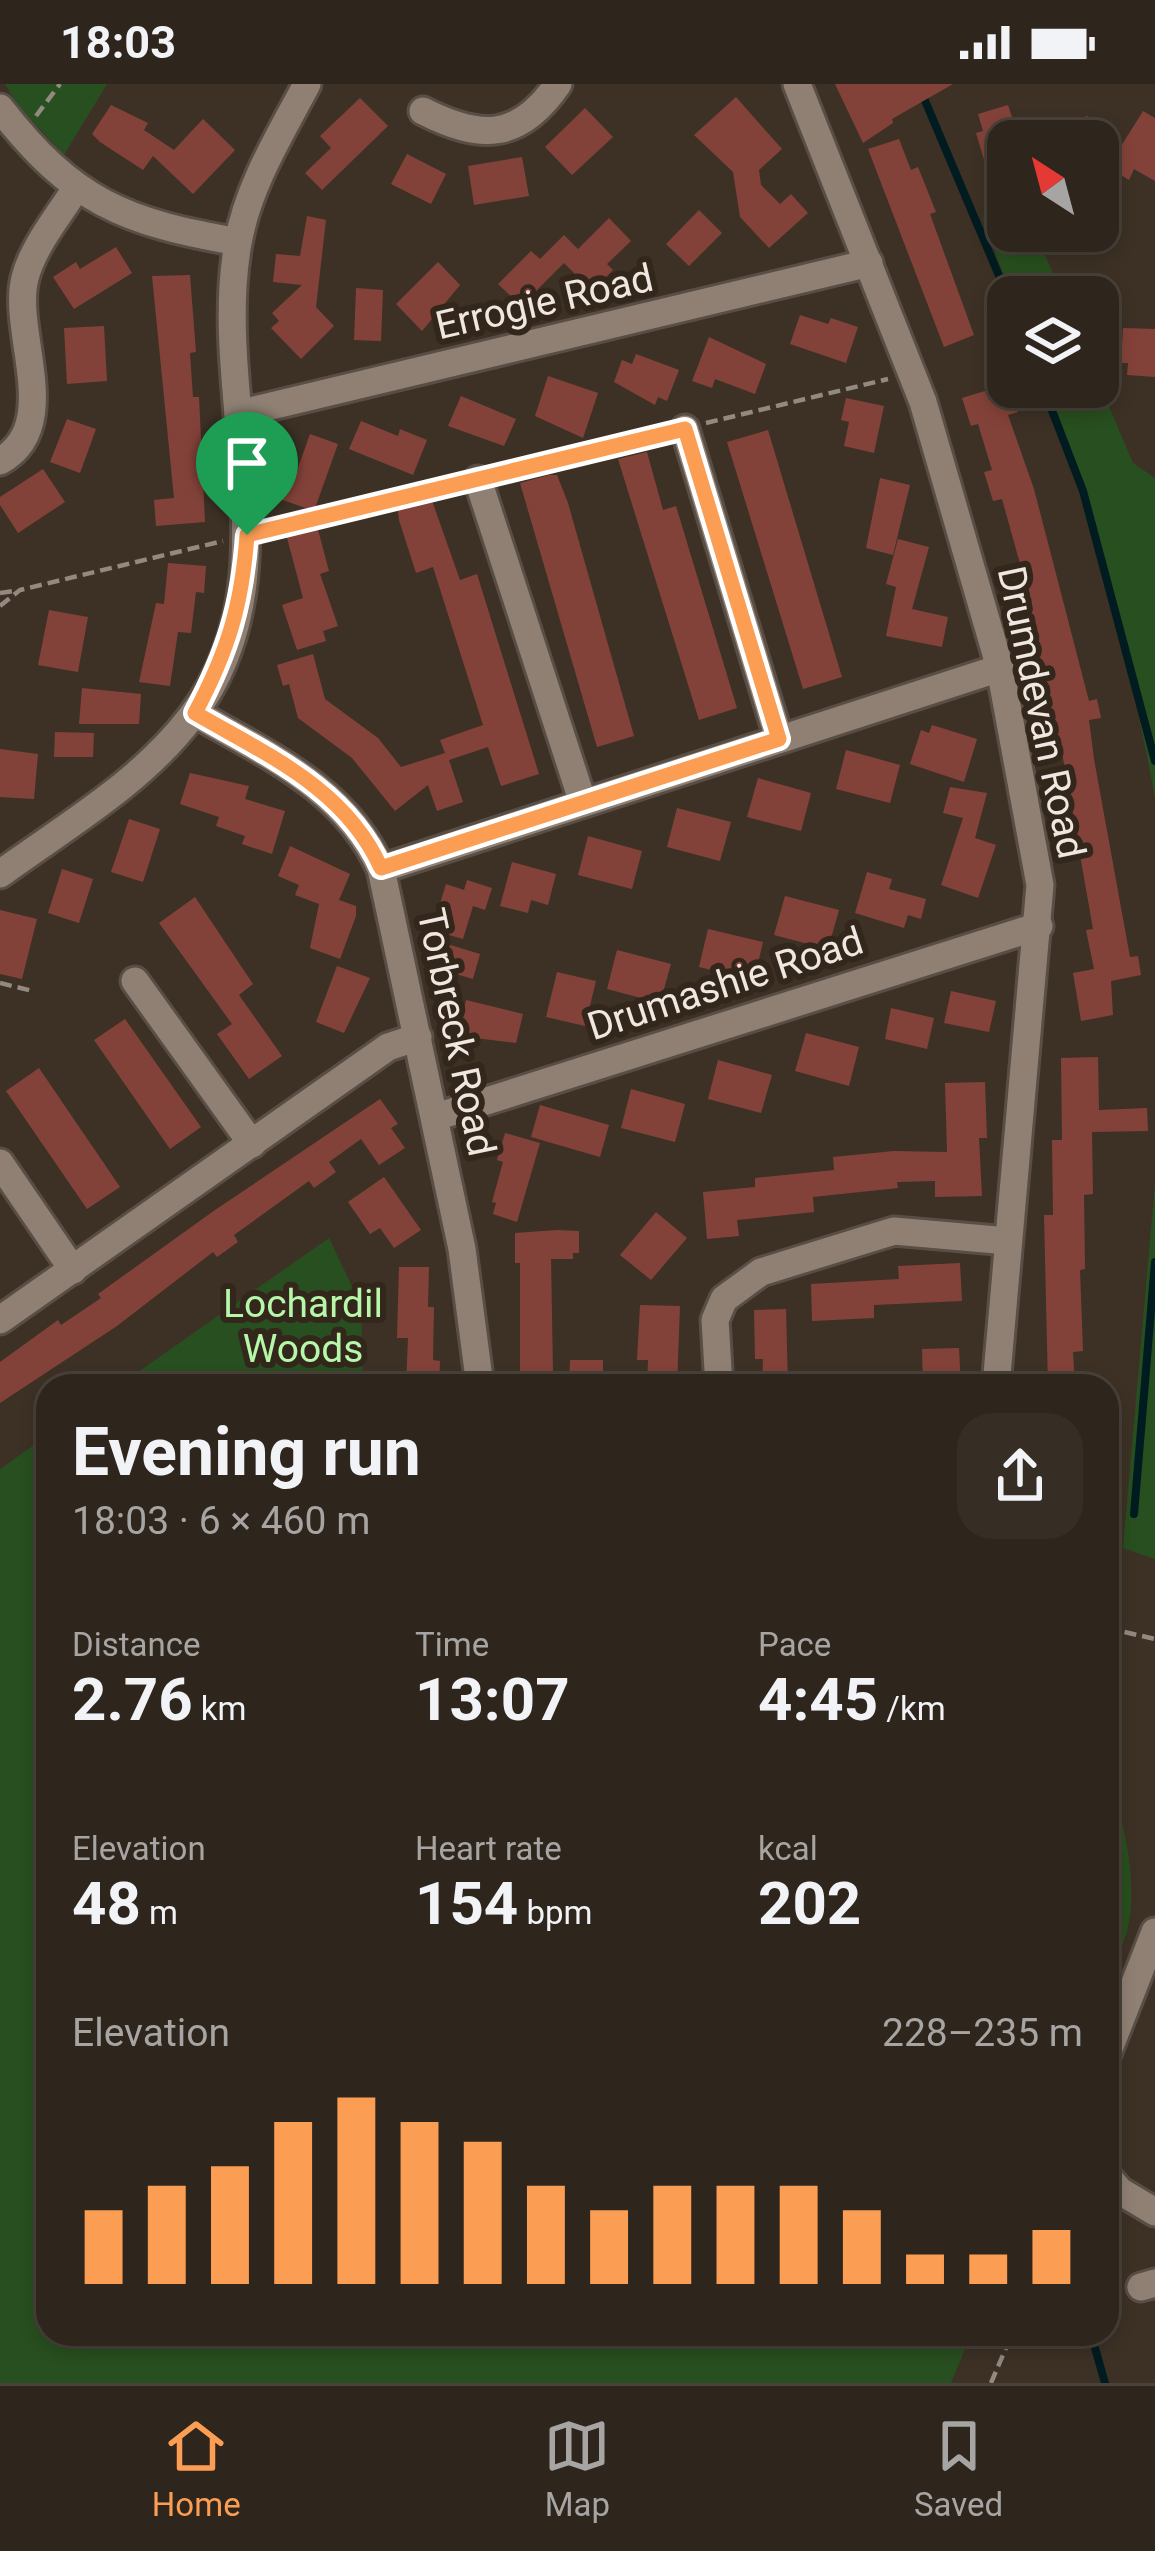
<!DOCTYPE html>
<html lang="en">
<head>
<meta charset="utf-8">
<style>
  body { margin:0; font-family:Roboto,sans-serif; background:#362d25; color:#f1f3f6; height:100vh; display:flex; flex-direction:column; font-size:45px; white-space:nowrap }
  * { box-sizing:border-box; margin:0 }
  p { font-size:39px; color:#a7a5a3 }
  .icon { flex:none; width:66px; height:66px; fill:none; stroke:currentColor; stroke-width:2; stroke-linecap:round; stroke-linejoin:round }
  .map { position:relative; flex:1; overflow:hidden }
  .panel { position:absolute; left:36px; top:1290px; width:1083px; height:972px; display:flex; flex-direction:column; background:#2e251c; border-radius:36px; box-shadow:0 6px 18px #0003,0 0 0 3px #49423b }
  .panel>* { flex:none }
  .needle { width:78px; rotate:324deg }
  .buttons { position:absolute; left:987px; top:36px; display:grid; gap:24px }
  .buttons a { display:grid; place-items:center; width:132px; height:132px; border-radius:24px; background:#2e251c; box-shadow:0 6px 18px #0003,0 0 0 3px #49423b; font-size:60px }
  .pin { position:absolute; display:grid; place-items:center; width:102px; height:102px; color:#fff; margin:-123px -51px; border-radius:50% 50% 50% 0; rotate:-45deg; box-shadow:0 0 12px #0007 }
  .pin .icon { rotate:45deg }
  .round { display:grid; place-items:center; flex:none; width:126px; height:126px; border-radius:36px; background:#362d25 }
  .headline { display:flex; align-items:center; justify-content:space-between; height:204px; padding:0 36px }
  h1 { font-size:66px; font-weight:700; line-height:90px }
  .stats { display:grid; grid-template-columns:repeat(3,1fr); gap:18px; height:204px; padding:12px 36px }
  .stats div { display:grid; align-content:center }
  .stats b { font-size:60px; font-weight:700 }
  .stats small { font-size:33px; font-weight:400 }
  .stats p { font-size:33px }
  .chart { height:336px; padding:24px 36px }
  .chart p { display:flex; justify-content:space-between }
  .chart svg { width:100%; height:216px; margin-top:12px; stroke:#fc9d54; stroke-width:6 }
  .status { display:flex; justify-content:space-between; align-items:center; height:84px; padding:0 60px; background:#2e251c; direction:ltr }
  .status svg { height:33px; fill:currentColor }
  .dock { display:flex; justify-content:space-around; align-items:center; height:168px; border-top:3px solid #49423b; background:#2e251c; font-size:33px; color:#a7a5a3 }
  .dock a { display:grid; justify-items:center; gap:6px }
  .dock .current { color:#fc9d54 }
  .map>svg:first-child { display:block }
  .green { fill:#284f1f }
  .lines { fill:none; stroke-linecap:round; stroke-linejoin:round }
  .stream { stroke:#001c20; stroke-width:8 }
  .building { fill:#834239 }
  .minor-casing { stroke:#594e45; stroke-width:33 }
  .path { stroke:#938980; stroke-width:4.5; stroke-dasharray:12 6; stroke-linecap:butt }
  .minor { stroke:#8f8073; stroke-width:27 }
  .route-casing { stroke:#fff; stroke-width:24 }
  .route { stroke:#fc9d54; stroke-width:15 }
  .labels { text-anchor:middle; stroke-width:12; stroke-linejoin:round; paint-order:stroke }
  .street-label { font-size:39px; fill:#efe7e0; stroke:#33271c }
  .park-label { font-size:39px; fill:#b7f7a9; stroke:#33271c }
</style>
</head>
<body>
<div class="status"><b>18:03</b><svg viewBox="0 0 49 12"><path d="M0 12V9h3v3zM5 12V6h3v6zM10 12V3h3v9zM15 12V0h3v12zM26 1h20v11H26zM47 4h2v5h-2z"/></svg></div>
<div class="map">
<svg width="1155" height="2299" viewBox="0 0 1155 2299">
  <rect width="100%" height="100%" fill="#3d3125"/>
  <g class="green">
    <polygon points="5,0 107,0 64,71 19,23"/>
    <polygon points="982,133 1046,173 1063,213 1012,213"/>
    <path d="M 1098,297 L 1133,379 L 1155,394 L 1155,714 C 1129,573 1095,437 1043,303 L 1098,303 Z"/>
    <polygon points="1155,1099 1155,1475 1123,1464"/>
    <polygon points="329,1154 361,1221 363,1302 118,1302"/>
    <polygon points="48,1351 48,2250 971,2250 951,2299 0,2299 0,1385"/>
    <path d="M 1107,1701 C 1127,1733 1138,1810 1127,1847 C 1122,1865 1114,1882 1107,1900 Z"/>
  </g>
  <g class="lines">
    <g class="stream">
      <polyline points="918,0 1008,213"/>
      <polyline points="1043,303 1083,407 1155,677"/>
      <polyline points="1134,1430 1155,1178"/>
      <polyline points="1091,2250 1105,2299"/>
    </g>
  </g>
  <g class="building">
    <polygon points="835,0 953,0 892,35 893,39 863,59"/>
    <polygon points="736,13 782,65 759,86 761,101 780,120 791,110 808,129 769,164 740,133 733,88 694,51"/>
    <polygon points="360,14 388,42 322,106 305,89 331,64 320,52"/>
    <polygon points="111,21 148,39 144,46 174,66 203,35 235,66 193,110 153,72 143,86 100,58 92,50"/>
    <polygon points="1008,21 1020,57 1008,57 1008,83 988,89 976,49 983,47 978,30"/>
    <polygon points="585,24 613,53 572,91 545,63"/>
    <polygon points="1143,27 1155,34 1155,97 1134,85 1129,96 1108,83"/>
    <polygon points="1088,32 1094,52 1078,57 1020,57 1019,52"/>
    <polygon points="899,55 911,86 918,83 936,128 930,130 974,251 944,263 868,65"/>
    <polygon points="407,70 446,90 431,120 391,100"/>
    <polygon points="522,73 529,112 474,121 468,82"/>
    <polygon points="699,126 722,149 689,182 666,160"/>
    <polygon points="307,132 326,136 316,223 334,242 301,275 271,244 279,237 272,229 302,201 273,198 276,170 300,172"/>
    <polygon points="609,134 631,157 607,180 613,186 592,207 564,179 521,222 498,200 531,167 540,175 564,151 578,165"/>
    <polygon points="116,163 132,189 74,225 53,193 76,178 80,185"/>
    <polygon points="438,178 460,201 422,247 396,220"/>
    <polygon points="190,191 196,268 190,269 193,313 199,313 205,438 156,442 154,416 174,414 152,192"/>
    <polygon points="356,204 383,206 381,257 354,256"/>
    <polygon points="800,231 828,240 831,234 858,243 846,279 790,260"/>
    <polygon points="104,242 107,297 67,300 64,244"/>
    <polygon points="1123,244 1155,245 1155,293 1127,291 1128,279 1121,279"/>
    <polygon points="709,253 766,280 755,310 715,295 712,304 692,297"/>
    <polygon points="636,270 679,286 667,317 658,313 655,321 614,298 622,276 632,280"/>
    <polygon points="548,292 598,309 583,354 535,332"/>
    <polygon points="1008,300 1018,328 1008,331 1034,405 1089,617 1097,615 1101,634 1089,636 1094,675 1130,873 1138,872 1141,891 1111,897 1113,931 1081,937 1073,889 1094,885 1086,846 1093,845 1059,651 1053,652 1026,526 1032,524 1024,494 1002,415 993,417 984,388 992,386 978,340 971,342 962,314"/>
    <polygon points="461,312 516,335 504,362 448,342"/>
    <polygon points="846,314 884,322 874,369 844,362 849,338 841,336"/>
    <polygon points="67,335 96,345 80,389 50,378"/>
    <polygon points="361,337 398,352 400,345 427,356 413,391 349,365"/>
    <polygon points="768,346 842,593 803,605 727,358"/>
    <polygon points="310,350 338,360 314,427 277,414 287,386 296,389"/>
    <polygon points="647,368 663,426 676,422 737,624 699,636 618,375"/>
    <polygon points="43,385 65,418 18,449 0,421 0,413"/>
    <polygon points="549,391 557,391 568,419 634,652 597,663 520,399"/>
    <polygon points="880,394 910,401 893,471 866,464"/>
    <polygon points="430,411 460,496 477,490 539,690 501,702 488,663 449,676 463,718 437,727 428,701 395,727 352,674 298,634 289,600 283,602 277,581 313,570 325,615 378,654 401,683 445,669 440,656 483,641 433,483 416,489 399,436 397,419"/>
    <polygon points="317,442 329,487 320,490 338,542 323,547 326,557 297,566 282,521 303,514 286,450"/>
    <polygon points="898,455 929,463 912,525 948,533 942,563 886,552 896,503 886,500"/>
    <polygon points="168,479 206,482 204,509 196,508 191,549 178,548 170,602 139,598 156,519 164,520"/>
    <polygon points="49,526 88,533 78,588 38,581"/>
    <polygon points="82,604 141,610 139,640 79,640"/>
    <polygon points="932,641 977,655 964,698 910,680 921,646 929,649"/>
    <polygon points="55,648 94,649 93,673 54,673"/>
    <polygon points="0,665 38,670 34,715 0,713"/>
    <polygon points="846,666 900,681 890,719 836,705"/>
    <polygon points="190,689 249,702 245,715 285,727 272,770 242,760 245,752 216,742 219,733 180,720"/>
    <polygon points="758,694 811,709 801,747 747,733"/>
    <polygon points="950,703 987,709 975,754 996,761 978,814 941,801 963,734 943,729"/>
    <polygon points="677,724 731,738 720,777 667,763"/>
    <polygon points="129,735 160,745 143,798 111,788"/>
    <polygon points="588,752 642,767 632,805 578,791"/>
    <polygon points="290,762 350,790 339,816 356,822 356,832 340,875 310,864 319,820 295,811 299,801 278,792"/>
    <polygon points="512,778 556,790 548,821 531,816 528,829 500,822"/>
    <polygon points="62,785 93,795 79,839 48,829"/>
    <polygon points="867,788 892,795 889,805 926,815 921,835 908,831 904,844 855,829"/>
    <polygon points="467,796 492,804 485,826 473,822 463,855 432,846 446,800 464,806"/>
    <polygon points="785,812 839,826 828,865 774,851"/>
    <polygon points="195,813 253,900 239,911 282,972 249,995 217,950 232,940 159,839"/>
    <polygon points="0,826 37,835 22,895 0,890"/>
    <polygon points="708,845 763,858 754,896 699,883"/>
    <polygon points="444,859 480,870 473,895 436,884"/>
    <polygon points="617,866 671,880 660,919 607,905"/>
    <polygon points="337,882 370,894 344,949 316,938"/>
    <polygon points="557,888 596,897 585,942 546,933"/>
    <polygon points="951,907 996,917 989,948 944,939"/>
    <polygon points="466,916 523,930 516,959 458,952"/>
    <polygon points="891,924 934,934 927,965 885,955"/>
    <polygon points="125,935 201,1043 170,1065 94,956"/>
    <polygon points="806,949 859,963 849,1002 795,987"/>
    <polygon points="1098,973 1099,1026 1147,1024 1148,1047 1092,1048 1093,1110 1084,1111 1085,1185 1080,1186 1083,1267 1073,1268 1075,1302 1048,1302 1044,1131 1053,1131 1052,1056 1062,1056 1061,974"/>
    <polygon points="718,976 772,991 761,1029 708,1015"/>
    <polygon points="39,984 120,1103 87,1125 6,1007"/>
    <polygon points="985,998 987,1054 979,1054 982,1112 935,1113 935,1097 897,1098 898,1104 813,1113 814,1128 737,1136 739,1152 707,1155 703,1108 755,1103 755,1094 834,1086 833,1073 894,1067 947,1068 945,999"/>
    <polygon points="631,1005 685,1020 675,1058 621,1044"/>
    <polygon points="380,1015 398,1040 391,1044 405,1064 379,1081 361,1055 329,1078 336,1088 314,1104 309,1097 234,1151 238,1158 217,1173 213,1168 117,1242 0,1319 0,1278 58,1236 61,1241 101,1214 98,1210 215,1126"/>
    <polygon points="540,1021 609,1041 600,1073 531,1053"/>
    <polygon points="505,1049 540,1059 517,1138 493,1130 496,1119 492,1118 503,1078 497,1076"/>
    <polygon points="384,1093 421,1146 394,1164 380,1144 370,1150 348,1118"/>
    <polygon points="656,1128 687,1154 651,1196 620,1171"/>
    <polygon points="557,1146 579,1147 579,1169 573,1169 573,1175 551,1175 553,1289 520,1289 520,1179 515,1179 515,1149"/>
    <polygon points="960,1179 962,1217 874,1221 874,1234 812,1237 811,1200 899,1195 898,1182"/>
    <polygon points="399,1183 429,1183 428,1223 434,1223 433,1276 440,1277 439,1302 406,1302 408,1254 397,1254"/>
    <polygon points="640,1221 680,1222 677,1302 647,1302 648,1276 637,1276"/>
    <polygon points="786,1225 788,1302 762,1302 763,1275 755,1275 754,1226"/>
    <polygon points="959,1264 961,1302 923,1302 922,1265"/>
    <polygon points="570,1276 603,1276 603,1299 569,1299"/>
  </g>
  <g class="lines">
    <g class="minor-casing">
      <g id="minor">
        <polyline points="797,0 923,318 1000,584 1040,801 996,1302"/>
        <path d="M 0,24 C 73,118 124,138 238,158"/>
        <path d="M 423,27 C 480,56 519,57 558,0"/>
        <polyline points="238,330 869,179"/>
        <polyline points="685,345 779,655"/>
        <path d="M 0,377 C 64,342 11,248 25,194 C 33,162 59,132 76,104"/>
        <polyline points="478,396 583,719"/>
        <path d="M 195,629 C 267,671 345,704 381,785 L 462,1165 L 480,1302"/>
        <polyline points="381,785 1000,584"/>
        <path d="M 0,790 C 66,742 141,699 191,633 C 298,494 210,316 238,159 C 248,102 280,51 307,0"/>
        <polyline points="135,897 252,1060"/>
        <polyline points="436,1033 1039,842"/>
        <polyline points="0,1079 73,1186"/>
        <polyline points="0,1236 388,963 418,953"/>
        <polyline points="719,1302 715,1236 724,1215 761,1188 894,1147 1008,1157"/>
        <polyline points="1107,1970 1155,1848"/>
        <polyline points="1107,2092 1120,2107 1155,2128"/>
        <polyline points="1141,2203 1155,2199"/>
      </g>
    </g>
    <g class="path">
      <polyline points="36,32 60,0"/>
      <polyline points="706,339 888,295"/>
      <polyline points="502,390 660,351"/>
      <polyline points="269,446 456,401"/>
      <polyline points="0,509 14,507"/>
      <polyline points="0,522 20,506 223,457"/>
      <polyline points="0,899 33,907"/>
      <polyline points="1107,1544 1155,1555"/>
      <polyline points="991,2299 1012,2250"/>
    </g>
    <use href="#minor" class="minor"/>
  </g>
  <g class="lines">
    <g class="route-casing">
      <path id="route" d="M 685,345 L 779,655 L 381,784 C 345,704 267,671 195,629 C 228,567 242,521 247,451 Z"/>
    </g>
    <use href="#route" class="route"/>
  </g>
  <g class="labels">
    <g class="street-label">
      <text transform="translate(544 217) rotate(-13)" y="14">Errogie Road</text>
      <text transform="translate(1042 628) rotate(78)" y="14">Drumdevan Road</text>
      <text transform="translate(725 899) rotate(-18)" y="14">Drumashie Road</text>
      <text transform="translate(457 948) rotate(78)" y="14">Torbreck Road</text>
    </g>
    <g class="park-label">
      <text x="303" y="1233">Lochardil<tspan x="303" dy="45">Woods</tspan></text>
    </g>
  </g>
</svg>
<div class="buttons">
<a><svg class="needle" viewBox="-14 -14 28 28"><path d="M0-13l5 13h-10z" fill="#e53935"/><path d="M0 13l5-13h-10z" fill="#a7a5a3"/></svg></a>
<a><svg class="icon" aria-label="layers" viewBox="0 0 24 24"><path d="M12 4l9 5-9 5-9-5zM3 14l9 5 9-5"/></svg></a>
</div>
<div class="pin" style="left:247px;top:451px;background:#1e9e55"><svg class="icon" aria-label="arrive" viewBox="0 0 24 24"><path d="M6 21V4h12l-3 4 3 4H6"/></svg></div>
<section class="panel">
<div class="headline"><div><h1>Evening run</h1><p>18:03 · 6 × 460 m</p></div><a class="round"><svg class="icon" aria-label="share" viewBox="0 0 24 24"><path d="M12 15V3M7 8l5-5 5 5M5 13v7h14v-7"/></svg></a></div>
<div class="stats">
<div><p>Distance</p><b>2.76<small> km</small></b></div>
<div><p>Time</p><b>13:07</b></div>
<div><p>Pace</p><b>4:45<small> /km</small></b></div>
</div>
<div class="stats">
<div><p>Elevation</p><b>48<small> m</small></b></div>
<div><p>Heart rate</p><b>154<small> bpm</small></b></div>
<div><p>kcal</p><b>202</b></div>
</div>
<div class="chart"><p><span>Elevation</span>228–235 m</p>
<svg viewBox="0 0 160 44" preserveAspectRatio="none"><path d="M5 44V29M15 44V24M25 44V20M35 44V11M45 44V6M55 44V11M65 44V15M75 44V24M85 44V29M95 44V24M105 44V24M115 44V24M125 44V29M135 44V38M145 44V38M155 44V33"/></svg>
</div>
</section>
</div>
<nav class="dock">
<a class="current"><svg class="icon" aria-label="home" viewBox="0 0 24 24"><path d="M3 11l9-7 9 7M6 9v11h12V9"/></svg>Home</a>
<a><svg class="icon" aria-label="map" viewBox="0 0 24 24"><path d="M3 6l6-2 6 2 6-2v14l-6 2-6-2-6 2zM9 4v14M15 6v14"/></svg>Map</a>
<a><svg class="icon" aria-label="saved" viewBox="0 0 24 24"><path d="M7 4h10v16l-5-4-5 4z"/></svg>Saved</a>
</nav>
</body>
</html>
